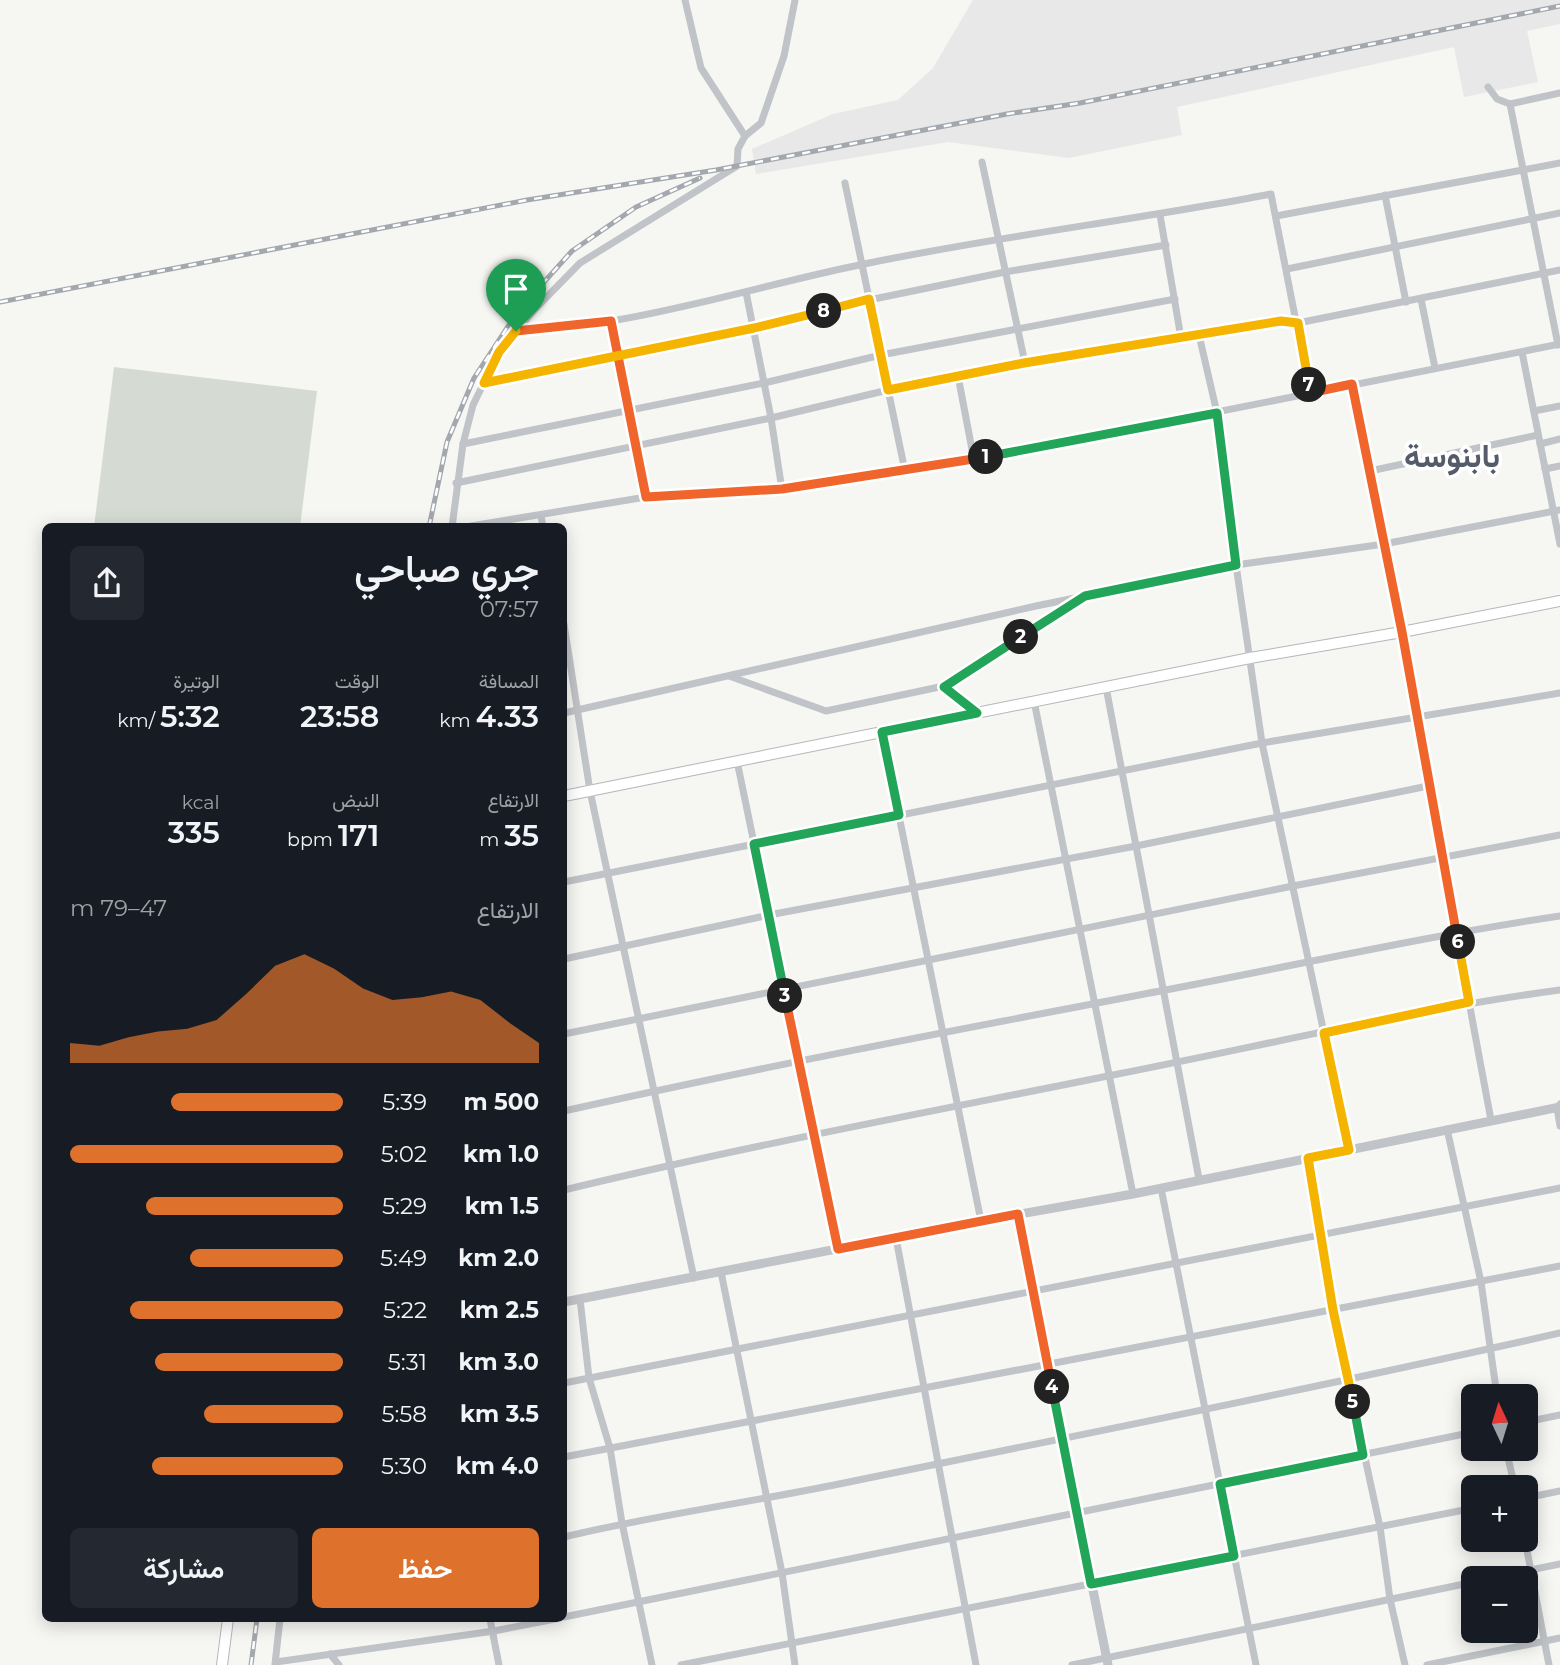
<!DOCTYPE html>
<html lang="ar">
<head>
<meta charset="utf-8">
<style>
  body { margin:0; font-family:Montserrat,Vazirmatn,sans-serif; background:#242831; color:#f1f3f6; direction:rtl; height:100vh; display:flex; flex-direction:column; font-size:26px; white-space:nowrap }
  * { box-sizing:border-box; margin:0 }
  p { font-size:23px; color:#9ea1a6 }
  .icon { flex:none; width:38px; height:38px; fill:none; stroke:currentColor; stroke-width:2; stroke-linecap:round; stroke-linejoin:round }
  .map { position:relative; flex:1; overflow:hidden; direction:ltr }
  .side { position:absolute; left:42px; top:523px; width:525px; height:1099px; display:flex; flex-direction:column; background:#171b24; border-radius:10px; box-shadow:0 4px 18px #0003; direction:rtl }
  .side>* { flex:none }
  .needle { width:46px; rotate:356deg }
  .fabs { position:absolute; left:1461px; top:1384px; display:grid; gap:14px }
  .fabs a { display:grid; place-items:center; width:77px; height:77px; border-radius:10px; background:#171b24; box-shadow:0 4px 18px #0003; font-size:35px }
  .pin { position:absolute; display:grid; place-items:center; width:60px; height:60px; color:#fff; margin:-72px -30px; border-radius:50% 50% 50% 0; rotate:-45deg; box-shadow:0 0 7px #0007 }
  .pin .icon { rotate:45deg }
  .km { position:absolute; width:35px; height:35px; margin:-18px; border-radius:50%; background:#222; color:#fff; font-size:19px; line-height:35px; text-align:center }
  .round { display:grid; place-items:center; flex:none; width:74px; height:74px; border-radius:10px; background:#242831 }
  .summary { display:flex; align-items:center; justify-content:space-between; height:119px; padding:0 28px }
  h1 { font-size:38px; font-weight:600; line-height:52px }
  .stats { display:grid; grid-template-columns:repeat(3,1fr); gap:10px; height:119px; padding:7px 28px }
  .stats div { display:grid; align-content:center }
  .stats b { font-size:30px; font-weight:600 }
  .stats small { font-size:19px; font-weight:400 }
  .stats p { font-size:19px }
  .chart { height:196px; padding:14px 28px }
  .chart p { display:flex; justify-content:space-between }
  .chart svg { width:100%; height:126px; margin-top:7px; fill:#de722c; opacity:.7 }
  .button { display:flex; gap:14px; margin-top:auto; padding:14px 28px }
  .button a { flex:1; height:80px; border-radius:10px; background:#de722c; color:#fff; font-size:28px; font-weight:600; line-height:80px; text-align:center }
  .button a+a { background:#242831; color:#f1f3f6 }
  ul { padding:0 28px; list-style:none; font-size:23px }
  li { display:grid; grid-template-columns:112px 84px 1fr; align-items:center; height:52px }
  li i { height:18px; border-radius:9px; background:#de722c }
  .map>svg:first-child { display:block }
  .built { fill:#e7e8e7 }
  .green { fill:#d5dbd3 }
  .lines { fill:none; stroke-linecap:round; stroke-linejoin:round }
  .primary-casing { stroke:#b3b6bb; stroke-width:12 }
  .minor { stroke:#c0c3c7; stroke-width:7 }
  .tertiary { stroke:#c0c3c7; stroke-width:9 }
  .primary { stroke:#fff; stroke-width:10 }
  .rail-casing { stroke:#a3a7ae; stroke-width:5 }
  .rail { stroke:#fff; stroke-width:2.5; stroke-dasharray:8; stroke-linecap:butt }
  .split-1-casing { stroke:#fff; stroke-width:14 }
  .split-2-casing { stroke:#fff; stroke-width:14 }
  .split-3-casing { stroke:#fff; stroke-width:14 }
  .split-4-casing { stroke:#fff; stroke-width:14 }
  .split-5-casing { stroke:#fff; stroke-width:14 }
  .split-6-casing { stroke:#fff; stroke-width:14 }
  .split-7-casing { stroke:#fff; stroke-width:14 }
  .split-8-casing { stroke:#fff; stroke-width:14 }
  .split-9-casing { stroke:#fff; stroke-width:14 }
  .split-1 { stroke:#f0652b; stroke-width:9 }
  .split-2 { stroke:#22a559; stroke-width:9 }
  .split-3 { stroke:#22a559; stroke-width:9 }
  .split-4 { stroke:#f0652b; stroke-width:9 }
  .split-5 { stroke:#22a559; stroke-width:9 }
  .split-6 { stroke:#f5b400; stroke-width:9 }
  .split-7 { stroke:#f0652b; stroke-width:9 }
  .split-8 { stroke:#f5b400; stroke-width:9 }
  .split-9 { stroke:#f5b400; stroke-width:9 }
  .labels { text-anchor:middle; stroke-width:7; stroke-linejoin:round; paint-order:stroke }
  .town-label { font-size:32px; font-weight:bold; fill:#545c69; stroke:#fff }
</style>
</head>
<body>
<div class="map">
<svg width="1560" height="1665" viewBox="0 0 1560 1665">
  <rect width="100%" height="100%" fill="#f6f7f3"/>
  <polygon class="built" points="973,0 1560,0 1560,24 1527,31 1538,82 1464,97 1454,47 1177,107 1182,135 1069,158 948,142 756,174 752,149 833,114 898,100 933,68"/>
  <polygon class="green" points="114,367 317,391 300,527 94,527"/>
  <g class="lines">
    <g class="primary-casing">
      <g id="primary">
        <polyline points="564,796 1250,658 1402,632 1560,601"/>
        <polyline points="222,1665 228,1619"/>
      </g>
    </g>
    <g class="minor">
      <polyline points="685,0 701,68 745,136"/>
      <polyline points="1488,87 1497,99 1510,104 1558,345"/>
      <polyline points="1510,104 1560,93"/>
      <polyline points="982,162 1025,363"/>
      <polyline points="845,183 905,471"/>
      <polyline points="1385,195 1406,302"/>
      <polyline points="1160,215 1181,338"/>
      <polyline points="1276,216 1560,163"/>
      <polyline points="1287,269 1560,213"/>
      <polyline points="746,292 771,418 782,490"/>
      <polyline points="1421,299 1435,368"/>
      <polyline points="611,321 646,497"/>
      <path d="M 516,330 C 548,327 580,326 611,321 C 696,307 780,281 864,264 C 999,236 1136,220 1271,194 L 1310,393"/>
      <polyline points="1199,335 1217,413 1236,565 1262,743 1349,1150"/>
      <polyline points="1522,352 1560,544"/>
      <polyline points="958,376 974,460"/>
      <polyline points="484,383 754,328 869,300 1005,272 1166,245"/>
      <path d="M 1352,384 C 1401,629 1445,875 1491,1120"/>
      <polyline points="1534,411 1560,406"/>
      <polyline points="463,444 764,383 881,355 1175,299"/>
      <polyline points="1540,444 1560,439"/>
      <polyline points="1545,469 1560,466"/>
      <polyline points="1370,471 1538,435"/>
      <polyline points="456,483 771,418 888,390 958,376 1281,321 1298,323 1560,270"/>
      <polyline points="541,516 543,527"/>
      <polyline points="452,527 463,444 473,405 499,352 535,309 580,263 737,166 738,149 745,136 761,123 784,56 795,0"/>
      <polyline points="465,527 646,497 782,490 974,460 1560,344"/>
      <polyline points="564,624 590,791 694,1278"/>
      <polyline points="729,676 826,711 944,686 1081,598"/>
      <polyline points="944,686 977,713"/>
      <polyline points="1106,687 1199,1179"/>
      <polyline points="1034,701 1133,1194"/>
      <polyline points="564,713 1036,606 1236,565 1384,544 1560,510"/>
      <polyline points="882,732 981,1221"/>
      <polyline points="737,761 838,1249"/>
      <polyline points="564,882 1262,743 1560,693"/>
      <polyline points="564,959 769,915 1136,846 1428,786"/>
      <polyline points="564,1034 1293,886 1560,835"/>
      <polyline points="1560,1104 1557,1108 1560,1126"/>
      <path d="M 564,1111 C 761,1067 961,1029 1160,991 C 1293,966 1425,936 1560,916"/>
      <polyline points="1447,1129 1481,1282 1497,1396"/>
      <polyline points="1308,1158 1333,1310 1380,1527 1390,1599 1405,1665"/>
      <polyline points="1161,1188 1256,1665"/>
      <path d="M 564,1190 C 746,1146 929,1112 1113,1075 C 1262,1046 1410,1010 1560,990"/>
      <polyline points="896,1238 976,1665"/>
      <polyline points="721,1272 782,1573 795,1665"/>
      <polyline points="580,1299 589,1378 610,1448 622,1523 652,1665"/>
      <polyline points="564,1383 1560,1188"/>
      <polyline points="1526,1422 1560,1415"/>
      <polyline points="1506,1449 1515,1488"/>
      <polyline points="564,1457 1560,1266"/>
      <polyline points="1526,1498 1560,1491"/>
      <path d="M 564,1537 C 655,1515 747,1503 839,1484 C 1080,1435 1320,1387 1560,1333"/>
      <polyline points="1525,1540 1549,1665"/>
      <polyline points="1492,1578 1560,1564"/>
      <polyline points="564,1617 1474,1432"/>
      <polyline points="490,1619 499,1665"/>
      <polyline points="330,1654 339,1665"/>
      <polyline points="276,1662 494,1631 555,1619"/>
      <polyline points="275,1664 280,1619"/>
      <polyline points="681,1665 1474,1508"/>
      <polyline points="1072,1665 1474,1582"/>
      <polyline points="1427,1665 1560,1638"/>
    </g>
    <g class="tertiary">
      <polyline points="1018,1215 1108,1665"/>
      <polyline points="564,1302 981,1221 1133,1194 1560,1107"/>
    </g>
    <use href="#primary" class="primary"/>
    <g class="rail-casing">
      <g id="rail">
        <polyline points="0,302 527,200 716,170 1007,114 1080,103 1560,6"/>
        <polyline points="429,527 447,442 474,378 518,311 572,251 636,207 700,178"/>
        <polyline points="251,1665 257,1619"/>
      </g>
    </g>
    <use href="#rail" class="rail"/>
  </g>
  <g class="lines">
    <g class="split-1-casing">
      <polyline id="split-1" points="516,331 611,321 646,497 782,489 986,457"/>
    </g>
    <g class="split-2-casing">
      <polyline id="split-2" points="986,457 1217,413 1236,565 1085,596 1021,637"/>
    </g>
    <g class="split-3-casing">
      <polyline id="split-3" points="785,996 754,844 899,815 882,732 977,713 944,687 1021,637"/>
    </g>
    <g class="split-4-casing">
      <polyline id="split-4" points="785,996 838,1249 1018,1214 1052,1387"/>
    </g>
    <g class="split-5-casing">
      <polyline id="split-5" points="1052,1387 1091,1584 1234,1556 1220,1484 1363,1455 1353,1402"/>
    </g>
    <g class="split-6-casing">
      <polyline id="split-6" points="1353,1402 1333,1310 1308,1158 1349,1150 1324,1033 1469,1002 1458,942"/>
    </g>
    <g class="split-7-casing">
      <polyline id="split-7" points="1309,385 1310,393 1352,384 1402,632 1458,942"/>
    </g>
    <g class="split-8-casing">
      <polyline id="split-8" points="824,311 869,299 888,390 1024,363 1281,321 1298,323 1309,385"/>
    </g>
    <g class="split-9-casing">
      <polyline id="split-9" points="516,331 499,352 484,383 754,328 824,311"/>
    </g>
    <use href="#split-1" class="split-1"/>
    <use href="#split-2" class="split-2"/>
    <use href="#split-3" class="split-3"/>
    <use href="#split-4" class="split-4"/>
    <use href="#split-5" class="split-5"/>
    <use href="#split-6" class="split-6"/>
    <use href="#split-7" class="split-7"/>
    <use href="#split-8" class="split-8"/>
    <use href="#split-9" class="split-9"/>
  </g>
  <g class="labels">
    <g class="town-label">
      <text x="1452" y="467">بابنوسة</text>
    </g>
  </g>
</svg>
<div class="fabs">
<a><svg class="needle" viewBox="-14 -14 28 28"><path d="M0-13l5 13h-10z" fill="#e53935"/><path d="M0 13l5-13h-10z" fill="#9ea1a6"/></svg></a>
<a>+</a>
<a>−</a>
</div>
<div class="pin" style="left:516px;top:331px;background:#1e9e55"><svg class="icon" aria-label="arrive" viewBox="0 0 24 24"><path d="M6 21V4h12l-3 4 3 4H6"/></svg></div>
<b class="km" style="left:986px;top:457px">1</b>
<b class="km" style="left:1021px;top:637px">2</b>
<b class="km" style="left:785px;top:996px">3</b>
<b class="km" style="left:1052px;top:1387px">4</b>
<b class="km" style="left:1353px;top:1402px">5</b>
<b class="km" style="left:1458px;top:942px">6</b>
<b class="km" style="left:1309px;top:385px">7</b>
<b class="km" style="left:824px;top:311px">8</b>
<section class="side">
<div class="summary"><div><h1>جري صباحي</h1><p>07:57</p></div><a class="round"><svg class="icon" aria-label="share" viewBox="0 0 24 24"><path d="M12 15V3M7 8l5-5 5 5M5 13v7h14v-7"/></svg></a></div>
<div class="stats">
<div><p>المسافة</p><b>4.33<small> km</small></b></div>
<div><p>الوقت</p><b>23:58</b></div>
<div><p>الوتيرة</p><b>5:32<small> /km</small></b></div>
</div>
<div class="stats">
<div><p>الارتفاع</p><b>35<small> m</small></b></div>
<div><p>النبض</p><b>171<small> bpm</small></b></div>
<div><p>kcal</p><b>335</b></div>
</div>
<div class="chart"><p><span>الارتفاع</span>47–79 m</p>
<svg viewBox="0 0 160 44" preserveAspectRatio="none"><path d="M0 44V37L10 38L20 35L30 33L40 32L50 29L60 20L70 10L80 6L90 11L100 18L110 22L120 21L130 19L140 22L150 30L160 37V44z"/></svg>
</div>
<ul>
<li><b>500 m</b>5:39<i style="width:63%"></i></li>
<li><b>1.0 km</b>5:02<i style="width:100%"></i></li>
<li><b>1.5 km</b>5:29<i style="width:72%"></i></li>
<li><b>2.0 km</b>5:49<i style="width:56%"></i></li>
<li><b>2.5 km</b>5:22<i style="width:78%"></i></li>
<li><b>3.0 km</b>5:31<i style="width:69%"></i></li>
<li><b>3.5 km</b>5:58<i style="width:51%"></i></li>
<li><b>4.0 km</b>5:30<i style="width:70%"></i></li>
</ul>
<div class="button"><a>حفظ</a><a>مشاركة</a></div>
</section>
</div>
</body>
</html>
